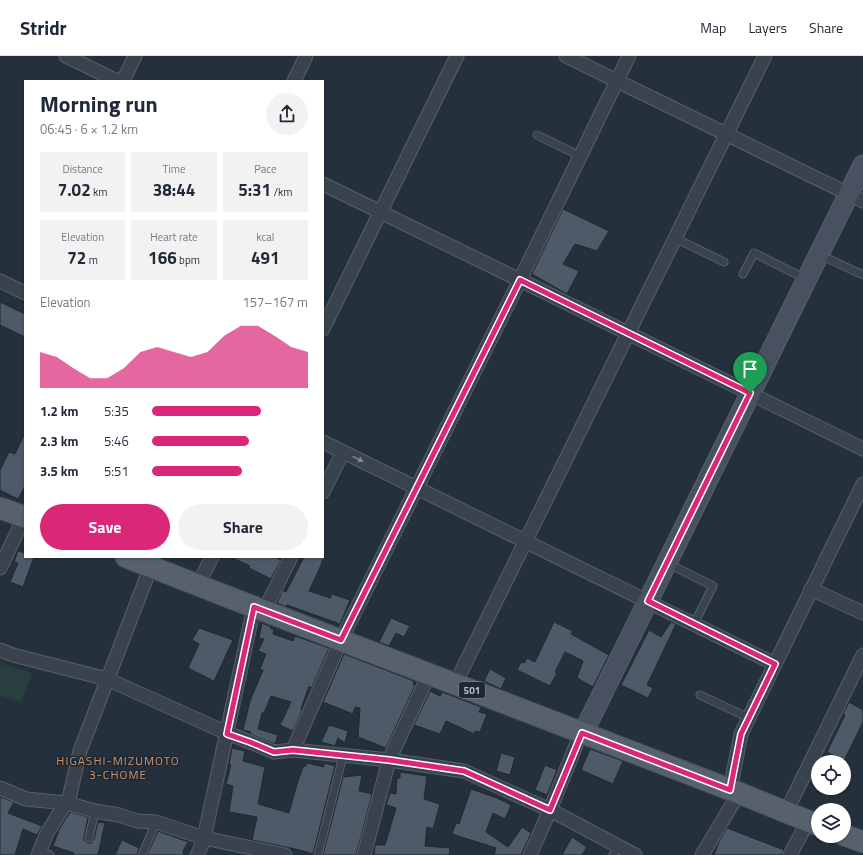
<!DOCTYPE html>
<html lang="en">
<head>
<meta charset="utf-8">
<style>
  body { margin:0; font-family:"Titillium Web",sans-serif; background:#f2f2f3; color:#1f2937; height:100vh; display:flex; flex-direction:column; font-size:15px; white-space:nowrap }
  * { box-sizing:border-box; margin:0 }
  p { font-size:13px; color:#747a83 }
  .icon { flex:none; width:22px; height:22px; fill:none; stroke:currentColor; stroke-width:2; stroke-linecap:round; stroke-linejoin:round }
  .map { position:relative; flex:1; overflow:hidden }
  .details { position:absolute; left:24px; top:24px; width:300px; height:478px; display:flex; flex-direction:column; background:#fff; border-radius:0px; box-shadow:0 1px 3px #0004 }
  .details>* { flex:none }
  .controls { position:absolute; left:811px; top:699px; display:grid; gap:8px }
  .controls a { display:grid; place-items:center; width:40px; height:40px; border-radius:50%; background:#fff; box-shadow:0 1px 3px #0004; font-size:20px }
  .pin { position:absolute; display:grid; place-items:center; width:34px; height:34px; color:#fff; margin:-41px -17px; border-radius:50% 50% 50% 0; rotate:-45deg; box-shadow:0 0 4px #0007 }
  .pin .icon { rotate:45deg }
  .round { display:grid; place-items:center; flex:none; width:42px; height:42px; border-radius:21px; background:#f2f2f3 }
  .overview { display:flex; align-items:center; justify-content:space-between; height:68px; padding:0 16px }
  h1 { font-size:22px; font-weight:700; line-height:30px }
  .stats { display:grid; grid-template-columns:repeat(3,1fr); gap:6px; height:68px; padding:4px 16px }
  .stats div { display:grid; align-content:center; border-radius:0px; background:#f2f2f3; text-align:center }
  .stats b { font-size:17px; font-weight:700 }
  .stats small { font-size:11px; font-weight:400 }
  .stats p { font-size:11px }
  .chart { height:112px; padding:8px 16px }
  .chart p { display:flex; justify-content:space-between }
  .chart svg { width:100%; height:72px; margin-top:4px; fill:#db2777; opacity:.7 }
  .primary-button { display:flex; gap:8px; margin-top:auto; padding:8px 16px }
  .primary-button a { flex:1; height:46px; border-radius:24px; background:#db2777; color:#fff; font-size:16px; font-weight:700; line-height:46px; text-align:center }
  .primary-button a+a { background:#f2f2f3; color:#1f2937 }
  ul { padding:0 16px; list-style:none; font-size:13px }
  li { display:grid; grid-template-columns:64px 48px 1fr; align-items:center; height:30px }
  li i { height:10px; border-radius:5px; background:#db2777 }
  header { display:flex; align-items:center; gap:24px; box-sizing:border-box; height:56px; padding:0 20px; background:#fff; border-bottom:1px solid #e0e1e3 }
  header strong { font-size:19px }
  nav { display:flex; gap:22px; margin-inline-start:auto; font-size:14px }
  .map>svg:first-child { display:block }
  .park { fill:#283e3f }
  .building { fill:#4e5a68; stroke:#202934 }
  .lines { fill:none; stroke-linecap:round; stroke-linejoin:round }
  .lane-casing { stroke:#57606b; stroke-width:9 }
  .street-casing { stroke:#57606b; stroke-width:15 }
  .secondary-casing { stroke:#57606b; stroke-width:21 }
  .primary-casing { stroke:#424b56; stroke-width:23 }
  .lane { stroke:#39424d; stroke-width:7 }
  .street { stroke:#39424d; stroke-width:13 }
  .secondary { stroke:#475160; stroke-width:19 }
  .primary { stroke:#57616d; stroke-width:21 }
  .oneway { fill:#7d8691 }
  .route-casing { stroke:#fff; stroke-width:8 }
  .route { stroke:#db2777; stroke-width:5 }
  .labels { text-anchor:middle; stroke-width:3; stroke-linejoin:round; paint-order:stroke }
  .shield { fill:#1e2732; stroke:#88909b; stroke-width:1 }
  .shield-label { font-size:10px; font-weight:bold; fill:#b5bdc8 }
  .neighbourhood-label { font-size:12px; letter-spacing:1px; fill:#cf9269; stroke:#1e2732 }
</style>
</head>
<body>
<header>
<strong>Stridr</strong>
<nav><a>Map</a><a>Layers</a><a>Share</a></nav>
</header>
<div class="map">
<svg width="863" height="799" viewBox="0 0 863 799">
  <rect width="100%" height="100%" fill="#25303d"/>
  <polygon class="park" points="1,607 32,617 21,646 0,640 0,611"/>
  <g class="building">
    <polygon points="563,153 609,175 597,195 575,188 563,208 579,215 567,238 532,218"/>
    <polygon points="0,246 25,258 25,281 0,269"/>
    <polygon points="25,377 25,430 18,443 0,434 0,414 9,396 15,398"/>
    <polygon points="18,495 25,497 25,501 34,501 23,531 10,526 18,507 14,506"/>
    <polygon points="231,501 275,501 281,504 271,523 249,512 250,510"/>
    <polygon points="304,501 325,501 321,507 322,507 309,535 330,542 332,538 350,544 340,568 287,549 286,551 277,547 283,534 286,536"/>
    <polygon points="391,562 410,570 404,581 396,577 389,590 379,586"/>
    <polygon points="554,566 573,575 571,578 609,599 593,631 577,622 583,605 565,596 555,616 557,617 550,630 517,614 521,606 524,607 527,602 535,606"/>
    <polygon points="671,566 676,568 647,629 653,632 648,642 621,629 649,574 661,581"/>
    <polygon points="262,567 271,571 271,573 274,573 273,578 293,585 295,580 329,592 312,631 311,632 309,630 301,653 302,654 293,675 280,669 291,646 271,640 264,657 262,657 258,673 278,679 275,688 250,678 251,676 243,674 250,645 263,614 260,613 266,598 258,595 264,583 259,582"/>
    <polygon points="199,572 233,584 214,625 188,612 199,588 192,584"/>
    <polygon points="344,598 414,625 413,628 415,629 386,692 358,681 360,652 355,651 353,658 323,646"/>
    <polygon points="490,613 506,622 501,633 484,625"/>
    <polygon points="430,635 440,640 442,636 481,651 479,656 487,658 480,676 475,675 474,678 446,665 440,678 414,669"/>
    <polygon points="849,646 863,654 863,666 844,705 827,696 845,659 843,658"/>
    <polygon points="329,669 348,675 345,687 338,682 335,690 321,686"/>
    <polygon points="232,692 245,695 243,705 265,711 258,748 289,757 297,728 303,711 306,710 307,707 324,711 324,707 335,710 313,798 300,794 252,784 257,761 229,756 233,730 226,728 231,709 229,709"/>
    <polygon points="590,693 623,705 613,728 581,714"/>
    <polygon points="501,697 515,701 510,719 496,715"/>
    <polygon points="545,709 557,714 547,739 535,734"/>
    <polygon points="400,716 427,720 424,743 440,748 433,773 427,771 425,790 450,792 449,799 374,799 375,789 385,789 396,752 386,749 390,737 396,738 397,722 400,722"/>
    <polygon points="362,719 359,735 372,738 356,799 323,799 343,721"/>
    <polygon points="471,733 497,742 511,749 505,763 493,757 486,776 508,791 522,771 531,777 521,799 494,799 496,792 452,778 456,767 459,768"/>
    <polygon points="0,741 14,746 8,757 42,770 37,779 23,773 15,799 0,799"/>
    <polygon points="70,756 88,761 84,781 84,784 88,787 91,787 94,783 98,766 105,767 98,799 73,799 74,797 53,790 59,774 60,772"/>
    <polygon points="727,772 784,794 782,799 714,799 719,786"/>
    <polygon points="158,775 188,786 183,795 184,799 147,799"/>
    <polygon points="572,781 587,791 582,799 562,799"/>
    <polygon points="122,784 139,792 137,799 115,799"/>
  </g>
  <g class="lines">
    <g class="lane-casing">
      <g id="lane">
        <polyline points="537,79 580,100"/>
        <polyline points="675,182 724,206"/>
        <polyline points="820,199 863,219"/>
        <polyline points="743,218 754,197 806,223"/>
        <polyline points="667,507 713,530 694,568"/>
        <polyline points="700,639 749,662"/>
        <polyline points="89,782 95,755"/>
        <polyline points="39,795 50,799"/>
        <polyline points="142,799 156,766"/>
        <polyline points="318,799 343,700"/>
        <polyline points="613,799 619,791"/>
      </g>
    </g>
    <g class="street-casing">
      <g id="street">
        <polyline points="66,0 117,25"/>
        <polyline points="566,0 726,78 863,145"/>
        <polyline points="123,25 135,0"/>
        <polyline points="294,25 306,0"/>
        <polyline points="323,128 520,224 863,393"/>
        <polyline points="0,225 25,237"/>
        <polyline points="323,273 457,0"/>
        <polyline points="323,386 775,608"/>
        <polyline points="323,436 343,396"/>
        <polyline points="0,512 25,460"/>
        <polyline points="198,529 212,501"/>
        <polyline points="811,533 863,557"/>
        <polyline points="264,555 291,501"/>
        <polyline points="0,594 13,599 107,623 227,677 250,686 274,696 293,694 389,704 464,715 550,754 635,799"/>
        <polyline points="455,628 765,0"/>
        <polyline points="293,694 341,584 520,224 629,0"/>
        <polyline points="0,732 26,743 66,747 95,755 119,759 137,765 156,766 204,782 285,799"/>
        <polyline points="730,734 741,678 863,428"/>
        <polyline points="68,747 80,695 151,510"/>
        <polyline points="786,756 863,599"/>
        <polyline points="38,799 47,777 66,747"/>
        <polyline points="197,799 202,789 204,782 254,551"/>
        <polyline points="364,799 389,704 429,618"/>
        <polyline points="530,799 550,754 581,677"/>
        <polyline points="702,799 739,737"/>
        <polyline points="790,799 808,765"/>
      </g>
    </g>
    <g class="secondary-casing">
      <polyline id="secondary" points="583,677 863,109"/>
    </g>
    <g class="primary-casing">
      <g id="primary">
        <polyline points="0,452 25,461"/>
        <polyline points="126,501 254,551 455,628 739,737 818,769"/>
        <polyline points="844,779 863,786"/>
      </g>
    </g>
    <use href="#lane" class="lane"/>
    <use href="#street" class="street"/>
    <use href="#secondary" class="secondary"/>
    <use href="#primary" class="primary"/>
  </g>
  <defs><path id="oneway-solid" d="M-6-.8H1V-3.2L6.5 0L1 3.2V.8H-6Z"/></defs>
  <use class="oneway" href="#oneway-solid" transform="translate(358 403) rotate(26)"/>
  <g class="lines">
    <g class="route-casing">
      <polygon id="route" points="520,224 750,337 648,545 775,608 741,678 730,734 582,677 550,754 464,715 389,704 293,694 274,696 250,686 227,678 254,551 341,584"/>
    </g>
    <use href="#route" class="route"/>
  </g>
  <g class="labels">
    <rect class="shield" x="459" y="626" width="26" height="16" rx="3"/>
    <g class="shield-label">
      <text x="472" y="638">501</text>
    </g>
    <g class="neighbourhood-label">
      <text x="118" y="709">HIGASHI-MIZUMOTO<tspan x="118" dy="14">3-CHOME</tspan></text>
    </g>
  </g>
</svg>
<div class="controls">
<a><svg class="icon" aria-label="locate" viewBox="0 0 24 24"><circle cx="12" cy="12" r="6"/><path d="M12 2v4M12 18v4M2 12h4M18 12h4"/></svg></a>
<a><svg class="icon" aria-label="layers" viewBox="0 0 24 24"><path d="M12 4l9 5-9 5-9-5zM3 14l9 5 9-5"/></svg></a>
</div>
<div class="pin" style="left:750px;top:337px;background:#1e9e55"><svg class="icon" aria-label="arrive" viewBox="0 0 24 24"><path d="M6 21V4h12l-3 4 3 4H6"/></svg></div>
<section class="details">
<div class="overview"><div><h1>Morning run</h1><p>06:45 · 6 × 1.2 km</p></div><a class="round"><svg class="icon" aria-label="share" viewBox="0 0 24 24"><path d="M12 15V3M7 8l5-5 5 5M5 13v7h14v-7"/></svg></a></div>
<div class="stats">
<div><p>Distance</p><b>7.02<small> km</small></b></div>
<div><p>Time</p><b>38:44</b></div>
<div><p>Pace</p><b>5:31<small> /km</small></b></div>
</div>
<div class="stats">
<div><p>Elevation</p><b>72<small> m</small></b></div>
<div><p>Heart rate</p><b>166<small> bpm</small></b></div>
<div><p>kcal</p><b>491</b></div>
</div>
<div class="chart"><p><span>Elevation</span>157–167 m</p>
<svg viewBox="0 0 160 44" preserveAspectRatio="none"><path d="M0 44V22L10 25L20 32L30 38L40 38L50 32L60 22L70 19L80 22L90 25L100 22L110 12L120 6L130 6L140 12L150 19L160 22V44z"/></svg>
</div>
<ul>
<li><b>1.2 km</b>5:35<i style="width:70%"></i></li>
<li><b>2.3 km</b>5:46<i style="width:62%"></i></li>
<li><b>3.5 km</b>5:51<i style="width:58%"></i></li>
</ul>
<div class="primary-button"><a>Save</a><a>Share</a></div>
</section>
</div>
</body>
</html>
